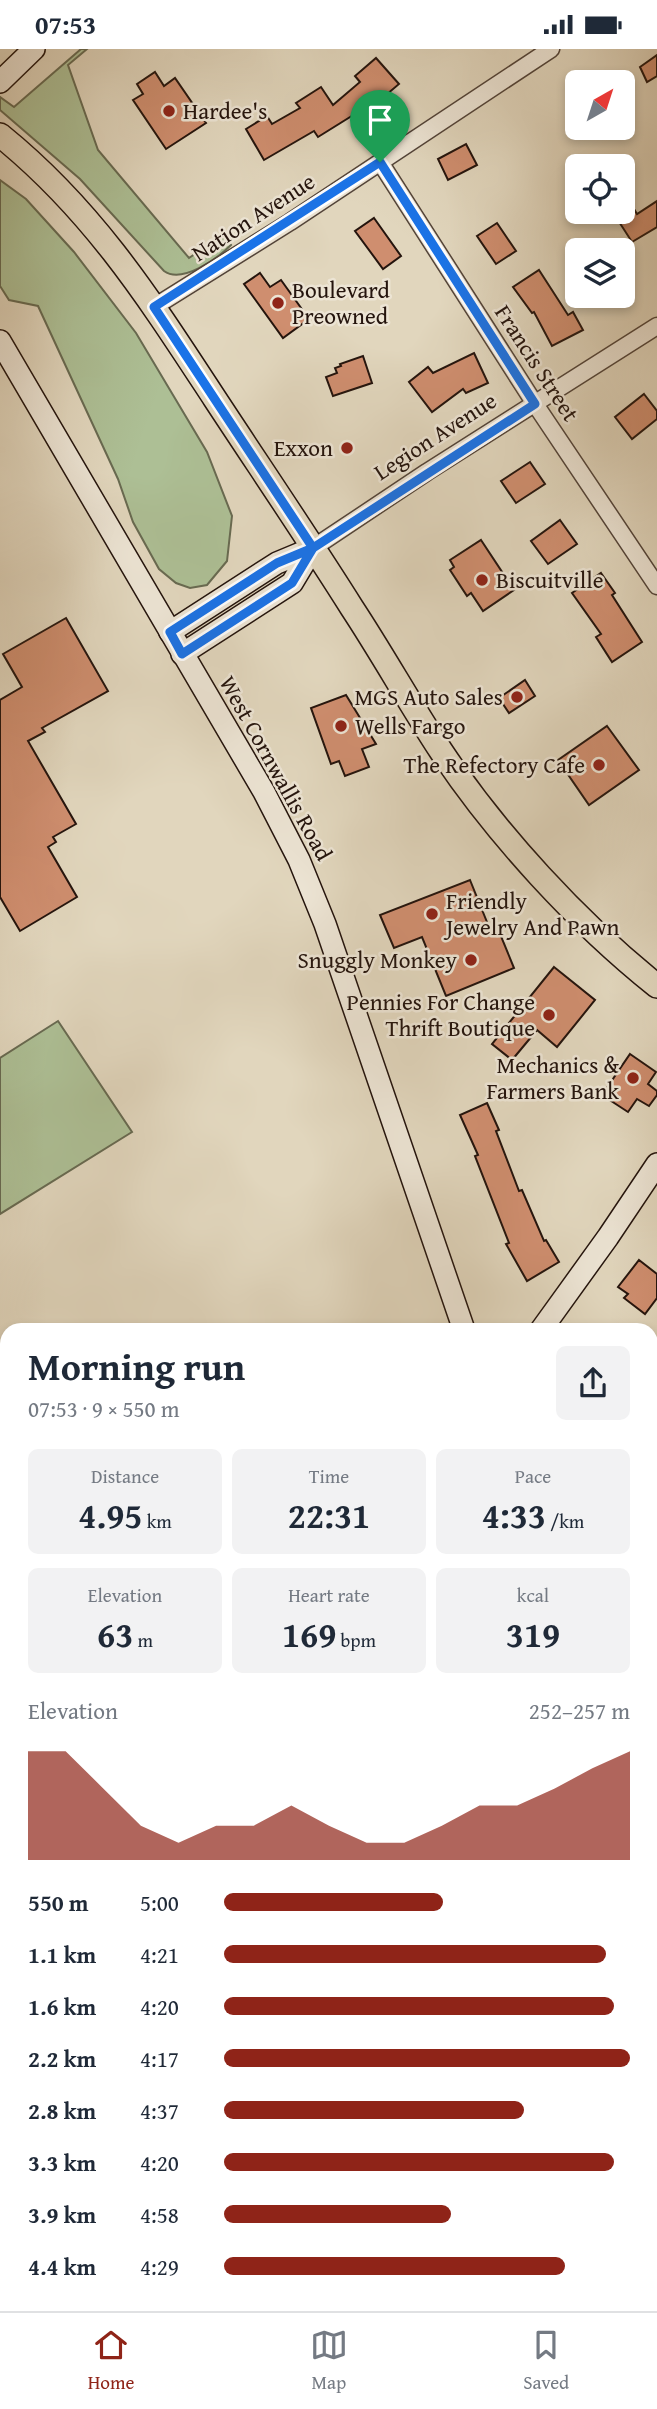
<!DOCTYPE html>
<html lang="en">
<head>
<meta charset="utf-8">
<style>
  body { margin:0; font-family:"Gentium Book Plus",serif; background:#f2f2f3; color:#1f2937; height:100vh; display:flex; flex-direction:column; font-size:26px; white-space:nowrap }
  * { box-sizing:border-box; margin:0 }
  p { font-size:23px; color:#747a83 }
  .icon { flex:none; width:38px; height:38px; fill:none; stroke:currentColor; stroke-width:2; stroke-linecap:round; stroke-linejoin:round }
  .map { position:relative; flex:1; overflow:hidden }
  .side { position:absolute; left:0px; top:1274px; width:658px; height:989px; display:flex; flex-direction:column; background:#fff; border-radius:21px 21px 0 0; box-shadow:0 4px 10px #0003 }
  .side>* { flex:none }
  .needle { width:46px; rotate:39deg }
  .tools { position:absolute; left:565px; top:21px; display:grid; gap:14px }
  .tools a { display:grid; place-items:center; width:70px; height:70px; border-radius:10px; background:#fff; box-shadow:0 4px 10px #0003; font-size:35px }
  .pin { position:absolute; display:grid; place-items:center; width:60px; height:60px; color:#fff; margin:-72px -30px; border-radius:50% 50% 50% 0; rotate:-45deg; box-shadow:0 0 7px #0007 }
  .pin .icon { rotate:45deg }
  .round { display:grid; place-items:center; flex:none; width:74px; height:74px; border-radius:10px; background:#f2f2f3 }
  .head { display:flex; align-items:center; justify-content:space-between; height:119px; padding:0 28px }
  h1 { font-size:38px; font-weight:700; line-height:52px }
  .figures { display:grid; grid-template-columns:repeat(3,1fr); gap:10px; height:119px; padding:7px 28px }
  .figures div { display:grid; align-content:center; border-radius:10px; background:#f2f2f3; text-align:center }
  .figures b { font-size:35px; font-weight:700 }
  .figures small { font-size:19px; font-weight:400 }
  .figures p { font-size:19px }
  .chart { height:196px; padding:14px 28px }
  .chart p { display:flex; justify-content:space-between }
  .chart svg { width:100%; height:126px; margin-top:7px; fill:#8f2418; opacity:.7 }
  ul { padding:0 28px; list-style:none; font-size:23px }
  li { display:grid; grid-template-columns:112px 84px 1fr; align-items:center; height:52px }
  li i { height:18px; border-radius:9px; background:#8f2418 }
  .status { display:flex; justify-content:space-between; align-items:center; height:49px; padding:0 35px; background:#fff; direction:ltr }
  .status svg { height:19px; fill:currentColor }
  .menu { display:flex; justify-content:space-around; align-items:center; height:98px; border-top:2px solid #e0e1e3; background:#fff; font-size:19px; color:#747a83 }
  .menu a { display:grid; justify-items:center; gap:4px }
  .menu .current { color:#8f2418 }
  .map>svg:first-child { display:block }
  .green { fill:#adbf95; stroke:#686a51; stroke-width:2 }
  .building { fill:#cf8e6f; stroke:#24140d; stroke-width:2 }
  .lines { fill:none; stroke-linecap:round; stroke-linejoin:round }
  .street-casing { stroke:#534439; stroke-width:19 }
  .secondary-casing { stroke:#24140d; stroke-width:24 }
  .primary-casing { stroke:#24140d; stroke-width:26 }
  .street { stroke:#ece4d4; stroke-width:16 }
  .secondary { stroke:#ece4d4; stroke-width:21 }
  .primary { stroke:#e1d6bd; stroke-width:23 }
  .route-casing { stroke:#fff; stroke-width:14 }
  .route { stroke:#1a73e8; stroke-width:9 }
  .poi-dot { fill:#8f2418; stroke:#ece4d4; stroke-width:2.5 }
  .labels { text-anchor:middle; stroke-width:5; stroke-linejoin:round; paint-order:stroke }
  .poi-label { font-size:23px; fill:#24140d; stroke:#ece4d4; text-anchor:end }
  .street-label { font-size:23px; fill:#24140d; stroke:#ece4d4 }
</style>
</head>
<body>
<div class="status"><b>07:53</b><svg viewBox="0 0 49 12"><path d="M0 12V9h3v3zM5 12V6h3v6zM10 12V3h3v9zM15 12V0h3v12zM26 1h20v11H26zM47 4h2v5h-2z"/></svg></div>
<div class="map">
<svg width="657" height="2262" viewBox="0 0 657 2262">
  <rect width="100%" height="100%" fill="#e1d6bd"/>
  <filter id="stains"><feTurbulence type="fractalNoise" baseFrequency=".00286" numOctaves="4"/><feColorMatrix values="0 0 0 0 .2 0 0 0 0 .09 0 0 0 0 .02 0 0 0 .5 -.17"/></filter>
  <radialGradient id="worn" r=".72"><stop offset=".6" stop-color="#630" stop-opacity="0"/><stop offset="1" stop-color="#630" stop-opacity=".3"/></radialGradient>
  <g class="green">
    <path d="M 81,0 L 87,0 L 68,16 L 98,101 L 189,209 L 220,188 L 226,189 L 231,196 C 217,210 182,235 164,222 L 80,130 L 0,61 L 0,48 L 14,58 Z"/>
    <polygon points="0,131 26,150 74,203 136,284 207,403 232,467 227,512 207,536 190,539 176,534 159,520 133,473 118,430 38,257 9,251 0,237"/>
    <polygon points="58,972 132,1083 0,1165 0,1009"/>
  </g>
  <g class="building">
    <polygon points="657,6 657,27 647,33 640,18"/>
    <polygon points="376,9 399,35 366,63 363,60 318,88 314,82 264,111 246,80 267,67 272,75 300,59 296,54 321,38 333,56 360,33 355,27"/>
    <polygon points="155,23 164,37 175,29 206,74 166,100 133,51 143,45 137,35"/>
    <polygon points="466,95 477,116 448,131 438,110"/>
    <polygon points="657,152 657,178 632,193 614,165 623,163 623,160 631,155 637,165"/>
    <polygon points="374,169 401,207 383,220 355,182"/>
    <polygon points="497,174 516,202 496,215 477,187"/>
    <polygon points="539,221 568,266 573,263 583,281 552,297 534,263 532,264 513,238"/>
    <polygon points="260,224 270,238 281,231 309,270 283,289 244,235"/>
    <polygon points="474,304 488,334 466,344 463,340 432,363 409,333 428,318 433,324"/>
    <polygon points="363,307 372,334 333,347 326,328 337,324 335,319 341,317 340,315"/>
    <polygon points="644,345 657,362 657,370 632,390 615,368"/>
    <polygon points="530,413 545,435 516,454 501,432"/>
    <polygon points="560,471 577,495 548,515 531,492"/>
    <polygon points="481,491 514,541 483,562 471,544 467,547 450,521 454,518 450,511"/>
    <polygon points="601,524 615,544 612,546 642,593 612,613 596,588 601,585 572,544"/>
    <polygon points="66,569 108,642 42,679 45,683 28,692 76,775 53,788 56,793 48,798 77,848 20,882 0,848 0,651 22,638 3,605"/>
    <polygon points="525,631 535,647 509,664 499,649"/>
    <polygon points="346,646 376,695 362,700 369,718 345,727 339,712 331,715 311,659"/>
    <polygon points="607,677 639,721 589,756 558,711"/>
    <polygon points="470,831 489,878 496,875 514,919 446,947 422,888 394,899 380,866"/>
    <polygon points="554,918 595,951 557,998 537,981 512,1011 492,995"/>
    <polygon points="630,1005 656,1023 648,1035 657,1042 657,1046 649,1057 637,1050 628,1063 602,1046"/>
    <polygon points="487,1054 499,1081 496,1082 519,1142 522,1141 544,1192 546,1191 559,1213 527,1232 506,1195 509,1194 475,1107 478,1106 460,1066"/>
    <polygon points="639,1211 657,1225 657,1249 645,1265 624,1249 628,1245 618,1238"/>
  </g>
  <g class="lines">
    <g class="street-casing">
      <g id="street">
        <polyline points="380,113 535,355 657,537"/>
        <polyline points="154,258 290,173 551,0"/>
        <polyline points="313,499 427,423 657,277"/>
        <polyline points="651,1323 657,1325"/>
        <polyline points="0,2223 7,2226"/>
        <polyline points="79,2256 93,2262"/>
      </g>
    </g>
    <g class="secondary-casing">
      <g id="secondary">
        <polyline points="0,33 34,0"/>
        <polyline points="0,292 264,743 299,811 325,875 464,1281"/>
        <polyline points="170,583 277,514 313,499"/>
        <polyline points="182,605 292,534 313,499"/>
        <polyline points="541,1281 608,1188 657,1115"/>
        <polyline points="0,1718 6,1707"/>
        <polyline points="651,1832 657,1850"/>
        <polyline points="0,1835 7,1838"/>
        <polyline points="651,2116 657,2118"/>
      </g>
    </g>
    <g class="primary-casing">
      <path id="primary" d="M 0,86 C 94,162 150,251 215,350 C 261,420 308,489 352,559 C 383,606 410,655 441,702 C 497,786 578,874 657,937"/>
    </g>
    <use href="#street" class="street"/>
    <use href="#secondary" class="secondary"/>
    <use href="#primary" class="primary"/>
  </g>
  <g class="lines">
    <g class="route-casing">
      <polyline id="route" points="380,113 535,355 313,499 277,514 170,583 182,605 292,534 313,499 154,258 380,113"/>
    </g>
    <use href="#route" class="route"/>
  </g>
  <g class="poi-dot">
    <circle cx="169" cy="62" r="7"/>
    <circle cx="278" cy="254" r="7"/>
    <circle cx="347" cy="399" r="7"/>
    <circle cx="482" cy="531" r="7"/>
    <circle cx="517" cy="648" r="7"/>
    <circle cx="341" cy="677" r="7"/>
    <circle cx="599" cy="716" r="7"/>
    <circle cx="432" cy="865" r="7"/>
    <circle cx="471" cy="911" r="7"/>
    <circle cx="549" cy="966" r="7"/>
    <circle cx="633" cy="1029" r="7"/>
  </g>
  <g class="labels">
    <g class="poi-label">
      <text x="183" y="70" text-anchor="start">Hardee's</text>
      <text x="292" y="249" text-anchor="start">Boulevard<tspan x="292" dy="26">Preowned</tspan></text>
      <text x="333" y="407">Exxon</text>
      <text x="496" y="539" text-anchor="start">Biscuitville</text>
      <text x="503" y="656">MGS Auto Sales</text>
      <text x="355" y="685" text-anchor="start">Wells Fargo</text>
      <text x="585" y="724">The Refectory Cafe</text>
      <text x="446" y="860" text-anchor="start">Friendly<tspan x="446" dy="26">Jewelry And Pawn</tspan></text>
      <text x="457" y="919">Snuggly Monkey</text>
      <text x="535" y="961">Pennies For Change<tspan x="535" dy="26">Thrift Boutique</tspan></text>
      <text x="619" y="1024">Mechanics &amp;<tspan x="619" dy="26">Farmers Bank</tspan></text>
    </g>
    <g class="street-label">
      <text transform="translate(253 168) rotate(-33)" y="8">Nation Avenue</text>
      <text transform="translate(537 314) rotate(57)" y="8">Francis Street</text>
      <text transform="translate(435 387) rotate(-33)" y="8">Legion Avenue</text>
      <text transform="translate(276 719) rotate(61)" y="8">West Cornwallis Road</text>
    </g>
  </g>
  <rect width="100%" height="100%" filter="url(#stains)"/>
  <rect width="100%" height="100%" fill="url(#worn)"/>
</svg>
<div class="tools">
<a><svg class="needle" viewBox="-14 -14 28 28"><path d="M0-13l5 13h-10z" fill="#e53935"/><path d="M0 13l5-13h-10z" fill="#747a83"/></svg></a>
<a><svg class="icon" aria-label="locate" viewBox="0 0 24 24"><circle cx="12" cy="12" r="6"/><path d="M12 2v4M12 18v4M2 12h4M18 12h4"/></svg></a>
<a><svg class="icon" aria-label="layers" viewBox="0 0 24 24"><path d="M12 4l9 5-9 5-9-5zM3 14l9 5 9-5"/></svg></a>
</div>
<div class="pin" style="left:380px;top:113px;background:#1e9e55"><svg class="icon" aria-label="arrive" viewBox="0 0 24 24"><path d="M6 21V4h12l-3 4 3 4H6"/></svg></div>
<section class="side">
<div class="head"><div><h1>Morning run</h1><p>07:53 · 9 × 550 m</p></div><a class="round"><svg class="icon" aria-label="share" viewBox="0 0 24 24"><path d="M12 15V3M7 8l5-5 5 5M5 13v7h14v-7"/></svg></a></div>
<div class="figures">
<div><p>Distance</p><b>4.95<small> km</small></b></div>
<div><p>Time</p><b>22:31</b></div>
<div><p>Pace</p><b>4:33<small> /km</small></b></div>
</div>
<div class="figures">
<div><p>Elevation</p><b>63<small> m</small></b></div>
<div><p>Heart rate</p><b>169<small> bpm</small></b></div>
<div><p>kcal</p><b>319</b></div>
</div>
<div class="chart"><p><span>Elevation</span>252–257 m</p>
<svg viewBox="0 0 160 44" preserveAspectRatio="none"><path d="M0 44V6L10 6L20 19L30 32L40 38L50 32L60 32L70 25L80 32L90 38L100 38L110 32L120 25L130 25L140 19L150 12L160 6V44z"/></svg>
</div>
<ul>
<li><b>550 m</b>5:00<i style="width:54%"></i></li>
<li><b>1.1 km</b>4:21<i style="width:94%"></i></li>
<li><b>1.6 km</b>4:20<i style="width:96%"></i></li>
<li><b>2.2 km</b>4:17<i style="width:100%"></i></li>
<li><b>2.8 km</b>4:37<i style="width:74%"></i></li>
<li><b>3.3 km</b>4:20<i style="width:96%"></i></li>
<li><b>3.9 km</b>4:58<i style="width:56%"></i></li>
<li><b>4.4 km</b>4:29<i style="width:84%"></i></li>
</ul>
</section>
</div>
<nav class="menu">
<a class="current"><svg class="icon" aria-label="home" viewBox="0 0 24 24"><path d="M3 11l9-7 9 7M6 9v11h12V9"/></svg>Home</a>
<a><svg class="icon" aria-label="map" viewBox="0 0 24 24"><path d="M3 6l6-2 6 2 6-2v14l-6 2-6-2-6 2zM9 4v14M15 6v14"/></svg>Map</a>
<a><svg class="icon" aria-label="saved" viewBox="0 0 24 24"><path d="M7 4h10v16l-5-4-5 4z"/></svg>Saved</a>
</nav>
</body>
</html>
